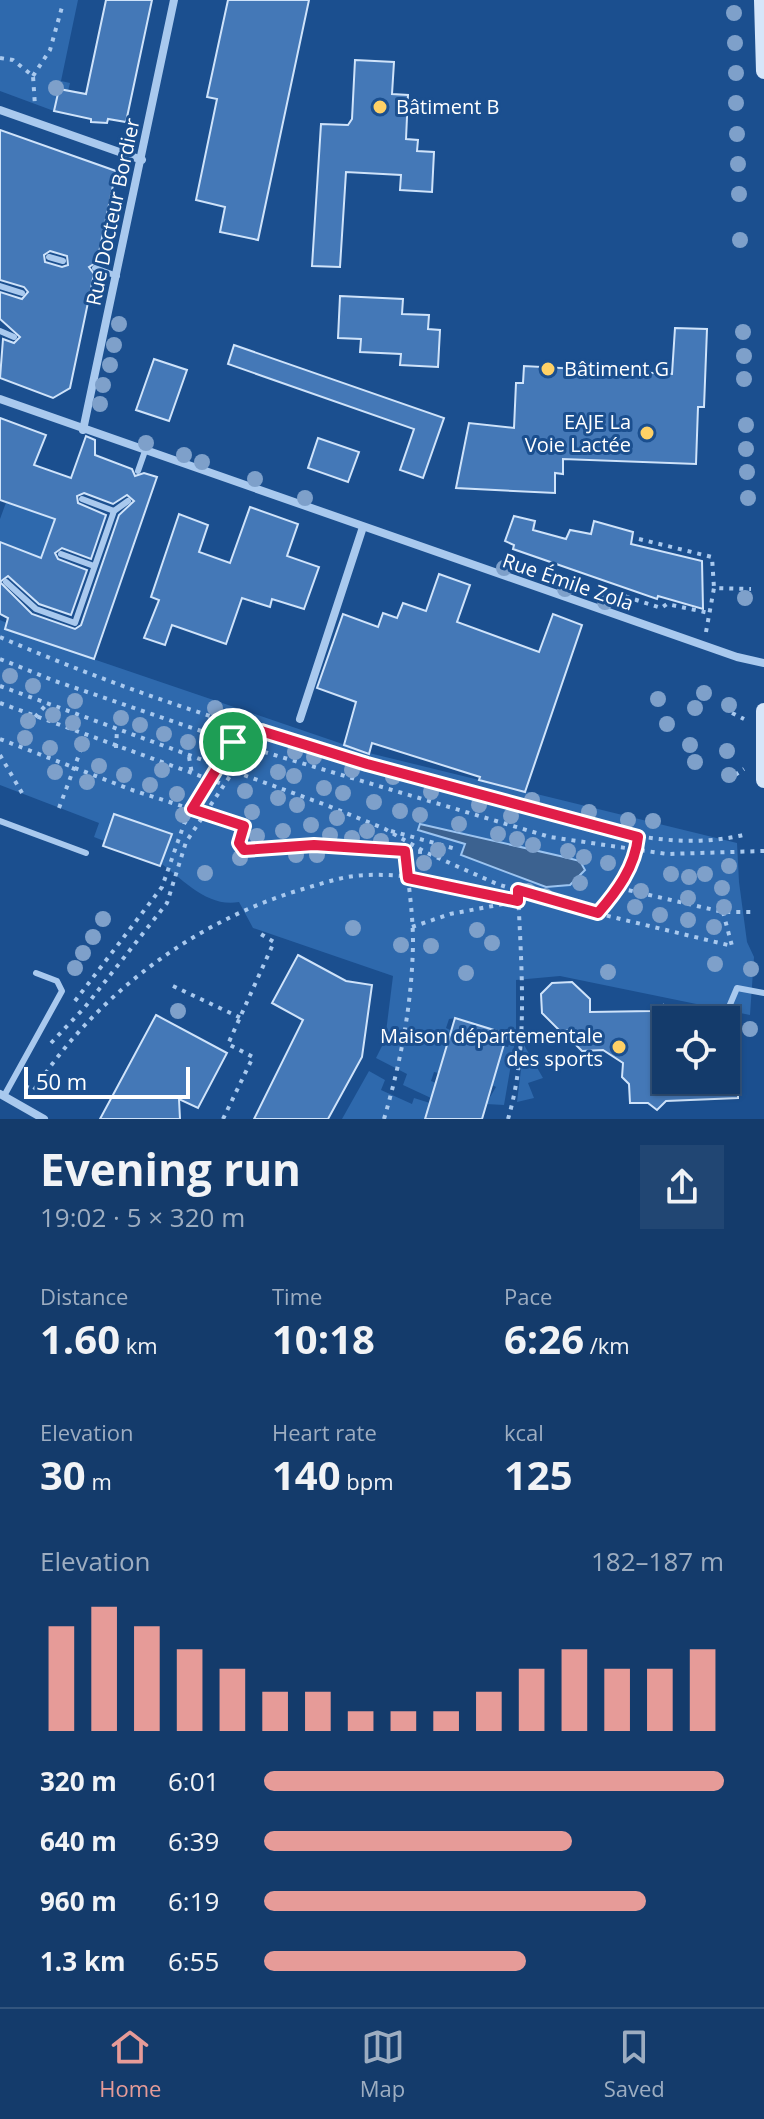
<!DOCTYPE html>
<html lang="en">
<head>
<meta charset="utf-8">
<style>
  body { margin:0; font-family:"Open Sans",sans-serif; background:#214673; color:#f1f3f6; height:100vh; display:flex; flex-direction:column; font-size:30px; white-space:nowrap }
  * { box-sizing:border-box; margin:0 }
  p { font-size:26px; color:#9dadc1 }
  .icon { flex:none; width:44px; height:44px; fill:none; stroke:currentColor; stroke-width:2; stroke-linecap:round; stroke-linejoin:round }
  .map { position:relative; height:1119px; overflow:hidden }
  .sheet { display:flex; flex-direction:column; background:#143b6b; flex:1 }
  .sheet>* { flex:none }
  .tools { position:absolute; left:652px; top:1006px; display:grid; gap:16px }
  .tools a { display:grid; place-items:center; width:88px; height:88px; border-radius:0px; background:#143b6b; box-shadow:0 2px 6px #0004,0 0 0 2px #33557e; font-size:40px }
  .scale { position:absolute; left:24px; bottom:20px; width:166px; box-sizing:border-box; padding-left:8px; border:4px solid #fff; border-top:0; font-size:22px; line-height:28px; white-space:nowrap; color:#fff; -webkit-text-stroke:6px #1b4f8f; paint-order:stroke }
  .pin { position:absolute; display:grid; place-items:center; width:68px; height:68px; color:#fff; margin:-34px; border:4px solid #fff; border-radius:50%; box-shadow:0 2px 8px #0007 }
  .round { display:grid; place-items:center; flex:none; width:84px; height:84px; border-radius:0px; background:#214673 }
  .head { display:flex; align-items:center; justify-content:space-between; height:136px; padding:0 40px }
  h1 { font-size:44px; font-weight:700; line-height:60px }
  .figures { display:grid; grid-template-columns:repeat(3,1fr); gap:12px; height:136px; padding:8px 40px }
  .figures div { display:grid; align-content:center }
  .figures b { font-size:40px; font-weight:700 }
  .figures small { font-size:22px; font-weight:400 }
  .figures p { font-size:22px }
  .chart { height:224px; padding:16px 40px }
  .chart p { display:flex; justify-content:space-between }
  .chart svg { width:100%; height:144px; margin-top:8px; stroke:#e69b98; stroke-width:6 }
  ul { padding:0 40px; list-style:none; font-size:26px }
  li { display:grid; grid-template-columns:128px 96px 1fr; align-items:center; height:60px }
  li i { height:20px; border-radius:10px; background:#e69b98 }
  .dock { display:flex; justify-content:space-around; align-items:center; height:112px; border-top:2px solid #33557e; background:#143b6b; font-size:22px; color:#9dadc1 }
  .dock a { display:grid; justify-items:center; gap:4px }
  .dock .active { color:#e69b98 }
  .map>svg:first-child { display:block }
  .green { fill:#2e69ad }
  .water { fill:#3c6290; stroke:#9cc4f0; stroke-width:2 }
  .building { fill:#4478b7; stroke:#cfe3fa; stroke-width:2; fill-rule:evenodd }
  .lines { fill:none; stroke-linecap:round; stroke-linejoin:round }
  .path { stroke:#a9c9ee; stroke-width:4; stroke-dasharray:4 6; stroke-linecap:butt }
  .lane { stroke:#a9c9ee; stroke-width:6 }
  .street { stroke:#a9c9ee; stroke-width:8 }
  .secondary { stroke:#d6e6fa; stroke-width:16 }
  .tree { fill:#7ea0ca }
  .route-casing { stroke:#fff; stroke-width:16 }
  .route { stroke:#e11d48; stroke-width:10 }
  .poi-dot { fill:#ffd166; stroke:#1b4f8f; stroke-width:3 }
  .labels { text-anchor:middle; stroke-width:6; stroke-linejoin:round; paint-order:stroke }
  .poi-label { font-size:20px; fill:#fff; stroke:#1b4f8f; text-anchor:start }
  .street-label { font-size:20px; fill:#fff; stroke:#1b4f8f }
</style>
</head>
<body>
<div class="map">
<svg width="764" height="1119" viewBox="0 0 764 1119">
  <rect width="100%" height="100%" fill="#1b4f8f"/>
  <g class="green">
    <polygon points="0,0 78,0 61,81 70,83 68,91 59,89 54,111 0,91"/>
    <polygon points="19,467 25,508 58,520 41,558 0,542 0,519"/>
    <path d="M 0,620 L 7,623 L 5,629 L 369,753 L 737,843 L 739,882 L 747,942 L 754,957 L 750,1015 L 560,976 L 516,980 L 516,1035 L 504,1105 L 486,1104 L 496,1087 L 492,1085 L 503,1046 L 508,1047 L 511,1038 L 456,1018 L 449,1019 L 446,1028 L 452,1031 L 439,1073 L 434,1072 L 431,1081 L 436,1083 L 431,1098 L 403,1085 L 407,1074 L 376,1058 L 385,1040 L 393,976 L 253,928 L 239,902 C 207,908 183,879 159,862 C 142,850 114,845 94,837 L 99,823 L 0,785 Z"/>
    <polygon points="524,1045 543,1078 528,1083 534,1098 517,1102"/>
    <polygon points="369,1071 385,1080 381,1090 412,1104 414,1098 430,1103 425,1119 342,1119"/>
  </g>
  <polygon class="water" points="420,824 560,856 580,861 585,870 570,885 546,887 461,855 465,844 418,830"/>
  <g class="building">
    <polygon points="106,0 152,0 126,122 108,119 107,123 91,122 91,119 54,111 59,89 86,94"/>
    <polygon points="228,0 309,0 258,240 220,232 225,207 196,200 217,99 207,97"/>
    <polygon points="355,60 394,62 392,94 408,95 406,139 418,140 417,151 434,152 432,192 400,190 401,175 346,172 340,267 312,266 321,124 348,125 352,119"/>
    <path d="M 0,130 L 116,171 L 97,262 L 89,267 L 94,274 L 70,388 L 53,398 L 0,378 L 3,339 L 14,343 L 20,337 L 0,319 L 0,292 L 22,299 L 28,292 L 24,287 L 0,280 ZM 50,251 L 67,256 L 68,265 L 62,267 L 45,262 L 44,255 Z"/>
    <polygon points="340,296 403,299 402,314 429,315 428,329 440,330 438,367 400,365 401,354 360,352 361,339 338,338"/>
    <polygon points="675,328 707,329 704,407 698,407 696,464 563,459 563,474 555,473 555,493 456,488 469,423 514,428 516,383 523,383 524,366 672,374"/>
    <polygon points="234,345 444,418 423,478 400,470 414,429 228,364"/>
    <polygon points="154,359 187,370 169,421 136,410"/>
    <path d="M 0,418 L 46,435 L 34,465 L 71,478 L 86,436 L 95,440 L 95,455 L 132,469 L 135,476 L 144,473 L 157,477 L 94,659 L 5,629 L 8,618 L 0,614 L 0,542 L 41,558 L 55,519 L 0,500 ZM 84,493 L 113,504 L 127,495 L 134,501 L 119,515 L 81,625 L 75,629 L 32,614 L 0,582 L 8,576 L 39,604 L 71,615 L 87,570 L 58,559 L 55,553 L 62,548 L 91,559 L 106,515 L 78,503 L 77,496 Z"/>
    <polygon points="318,438 359,452 348,482 308,468"/>
    <polygon points="250,507 298,524 287,556 319,567 304,609 272,599 270,607 242,598 226,644 172,625 165,645 144,638 159,600 151,597 179,514 208,525 199,552 230,563"/>
    <polygon points="514,516 535,521 533,530 566,539 570,530 591,534 594,521 633,532 631,544 702,561 703,609 658,596 657,599 513,549 514,545 505,541"/>
    <polygon points="439,574 470,585 457,622 539,652 553,614 582,625 525,792 479,780 480,777 372,743 369,754 344,745 356,702 317,688 343,614 378,627 383,613 397,618 403,603 426,611"/>
    <polygon points="114,814 172,834 160,866 103,846"/>
    <polygon points="298,955 346,981 372,985 362,1057 328,1119 254,1119 303,1020 272,1003"/>
    <polygon points="572,982 590,999 590,1012 652,1011 663,1005 666,1042 658,1051 666,1058 666,1080 738,1081 738,1098 666,1101 657,1110 648,1103 630,1103 629,1084 622,1077 623,1063 603,1050 582,1051 574,1043 574,1030 560,1031 542,1013 541,994 552,983"/>
    <polygon points="156,1015 227,1053 198,1108 179,1099 180,1119 100,1119"/>
    <polygon points="455,1018 507,1034 482,1119 425,1119"/>
  </g>
  <g class="lines">
    <g class="path">
      <polyline points="0,58 13,60 33,76 35,106"/>
      <polyline points="33,76 50,50 62,7"/>
      <polyline points="639,539 712,557 714,588"/>
      <polyline points="619,600 621,595 661,608 667,604 709,613"/>
      <polyline points="706,632 714,588 751,589"/>
      <path d="M 0,637 C 158,706 328,754 495,798 C 574,819 660,855 743,835"/>
      <polyline points="0,659 55,681 251,748 550,837 667,854 764,851"/>
      <polyline points="0,686 326,805 385,829 425,852 497,884 571,907 732,946 723,912"/>
      <polyline points="0,703 225,785"/>
      <polyline points="732,713 744,719"/>
      <polyline points="35,717 47,704"/>
      <polyline points="0,739 132,790 244,826 239,843 244,850 314,845 422,852"/>
      <polyline points="116,748 117,730"/>
      <polyline points="0,755 22,793"/>
      <polyline points="189,757 192,774"/>
      <polyline points="735,775 744,769"/>
      <polyline points="59,808 86,736"/>
      <polyline points="391,831 456,849"/>
      <polyline points="619,888 723,912 756,912"/>
      <path d="M 598,913 C 617,891 635,867 638,837"/>
      <polyline points="412,927 450,914 514,902"/>
      <polyline points="173,986 241,1018"/>
      <polyline points="75,1001 162,887 184,824 233,742"/>
      <polyline points="51,1043 85,1007 167,903 186,842 260,731"/>
      <path d="M 25,1086 L 34,1090 C 96,995 194,921 303,889 C 324,883 346,875 368,875 C 418,873 470,888 518,901"/>
      <polyline points="223,1119 253,1057 228,1044 274,942 259,933"/>
      <path d="M 384,1119 C 401,1061 412,1004 413,943 C 413,912 408,881 405,851"/>
      <path d="M 508,1119 C 529,1049 521,964 518,891"/>
    </g>
    <g class="lane">
      <polyline points="49,257 63,261"/>
      <polyline points="95,268 117,276"/>
      <polyline points="0,286 22,293"/>
      <polyline points="0,331 14,337"/>
      <polyline points="138,471 145,451"/>
      <polyline points="82,499 114,511"/>
      <polyline points="61,554 94,566"/>
      <polyline points="6,582 36,609 75,623 114,511 128,501"/>
      <polyline points="0,821 86,853"/>
      <polyline points="727,1024 726,1014 737,988 764,993"/>
      <polyline points="4,1096 62,991 57,981 36,973"/>
    </g>
    <g class="street">
      <polyline points="0,110 142,160"/>
      <polyline points="0,399 737,657 764,663"/>
      <polyline points="83,430 174,0"/>
      <polyline points="300,719 363,527"/>
      <polyline points="0,1094 44,1119"/>
    </g>
    <g class="secondary">
      <polyline points="762,0 764,71"/>
      <polyline points="764,711 764,780"/>
    </g>
  </g>
  <g class="tree">
    <circle cx="734" cy="13" r="8"/>
    <circle cx="735" cy="43" r="8"/>
    <circle cx="736" cy="73" r="8"/>
    <circle cx="56" cy="88" r="8"/>
    <circle cx="736" cy="103" r="8"/>
    <circle cx="737" cy="134" r="8"/>
    <circle cx="738" cy="164" r="8"/>
    <circle cx="739" cy="194" r="8"/>
    <circle cx="740" cy="240" r="8"/>
    <circle cx="119" cy="324" r="8"/>
    <circle cx="743" cy="332" r="8"/>
    <circle cx="114" cy="345" r="8"/>
    <circle cx="744" cy="356" r="8"/>
    <circle cx="110" cy="365" r="8"/>
    <circle cx="744" cy="379" r="8"/>
    <circle cx="103" cy="385" r="8"/>
    <circle cx="100" cy="404" r="8"/>
    <circle cx="746" cy="425" r="8"/>
    <circle cx="146" cy="443" r="8"/>
    <circle cx="746" cy="449" r="8"/>
    <circle cx="184" cy="455" r="8"/>
    <circle cx="202" cy="462" r="8"/>
    <circle cx="747" cy="472" r="8"/>
    <circle cx="255" cy="479" r="8"/>
    <circle cx="305" cy="498" r="8"/>
    <circle cx="748" cy="498" r="8"/>
    <circle cx="504" cy="568" r="8"/>
    <circle cx="565" cy="589" r="8"/>
    <circle cx="745" cy="598" r="8"/>
    <circle cx="605" cy="602" r="8"/>
    <circle cx="10" cy="676" r="8"/>
    <circle cx="33" cy="686" r="8"/>
    <circle cx="704" cy="693" r="8"/>
    <circle cx="658" cy="699" r="8"/>
    <circle cx="75" cy="701" r="8"/>
    <circle cx="729" cy="705" r="8"/>
    <circle cx="215" cy="708" r="8"/>
    <circle cx="695" cy="708" r="8"/>
    <circle cx="53" cy="715" r="8"/>
    <circle cx="121" cy="718" r="8"/>
    <circle cx="28" cy="721" r="8"/>
    <circle cx="73" cy="723" r="8"/>
    <circle cx="667" cy="724" r="8"/>
    <circle cx="140" cy="725" r="8"/>
    <circle cx="164" cy="734" r="8"/>
    <circle cx="25" cy="738" r="8"/>
    <circle cx="188" cy="742" r="8"/>
    <circle cx="82" cy="744" r="8"/>
    <circle cx="690" cy="745" r="8"/>
    <circle cx="50" cy="748" r="8"/>
    <circle cx="209" cy="750" r="8"/>
    <circle cx="727" cy="751" r="8"/>
    <circle cx="295" cy="752" r="8"/>
    <circle cx="314" cy="757" r="8"/>
    <circle cx="695" cy="762" r="8"/>
    <circle cx="99" cy="766" r="8"/>
    <circle cx="162" cy="770" r="8"/>
    <circle cx="352" cy="770" r="8"/>
    <circle cx="55" cy="772" r="8"/>
    <circle cx="278" cy="772" r="8"/>
    <circle cx="124" cy="775" r="8"/>
    <circle cx="729" cy="775" r="8"/>
    <circle cx="294" cy="776" r="8"/>
    <circle cx="393" cy="777" r="8"/>
    <circle cx="87" cy="782" r="8"/>
    <circle cx="150" cy="785" r="8"/>
    <circle cx="324" cy="788" r="8"/>
    <circle cx="245" cy="791" r="8"/>
    <circle cx="431" cy="792" r="8"/>
    <circle cx="343" cy="793" r="8"/>
    <circle cx="177" cy="794" r="8"/>
    <circle cx="278" cy="798" r="8"/>
    <circle cx="532" cy="800" r="8"/>
    <circle cx="374" cy="802" r="8"/>
    <circle cx="297" cy="805" r="8"/>
    <circle cx="479" cy="805" r="8"/>
    <circle cx="400" cy="811" r="8"/>
    <circle cx="252" cy="812" r="8"/>
    <circle cx="589" cy="812" r="8"/>
    <circle cx="183" cy="815" r="8"/>
    <circle cx="420" cy="815" r="8"/>
    <circle cx="511" cy="816" r="8"/>
    <circle cx="337" cy="818" r="8"/>
    <circle cx="628" cy="820" r="8"/>
    <circle cx="653" cy="821" r="8"/>
    <circle cx="459" cy="824" r="8"/>
    <circle cx="311" cy="825" r="8"/>
    <circle cx="283" cy="831" r="8"/>
    <circle cx="367" cy="831" r="8"/>
    <circle cx="498" cy="834" r="8"/>
    <circle cx="330" cy="835" r="8"/>
    <circle cx="257" cy="836" r="8"/>
    <circle cx="352" cy="838" r="8"/>
    <circle cx="517" cy="839" r="8"/>
    <circle cx="381" cy="841" r="8"/>
    <circle cx="533" cy="845" r="8"/>
    <circle cx="438" cy="850" r="8"/>
    <circle cx="568" cy="851" r="8"/>
    <circle cx="296" cy="855" r="8"/>
    <circle cx="317" cy="855" r="8"/>
    <circle cx="584" cy="857" r="8"/>
    <circle cx="240" cy="858" r="8"/>
    <circle cx="424" cy="863" r="8"/>
    <circle cx="608" cy="863" r="8"/>
    <circle cx="729" cy="866" r="8"/>
    <circle cx="205" cy="873" r="8"/>
    <circle cx="671" cy="874" r="8"/>
    <circle cx="705" cy="874" r="8"/>
    <circle cx="689" cy="877" r="8"/>
    <circle cx="580" cy="883" r="8"/>
    <circle cx="722" cy="888" r="8"/>
    <circle cx="528" cy="891" r="8"/>
    <circle cx="641" cy="891" r="8"/>
    <circle cx="545" cy="896" r="8"/>
    <circle cx="688" cy="898" r="8"/>
    <circle cx="635" cy="907" r="8"/>
    <circle cx="724" cy="907" r="8"/>
    <circle cx="660" cy="915" r="8"/>
    <circle cx="103" cy="919" r="8"/>
    <circle cx="688" cy="920" r="8"/>
    <circle cx="714" cy="927" r="8"/>
    <circle cx="353" cy="928" r="8"/>
    <circle cx="477" cy="930" r="8"/>
    <circle cx="93" cy="937" r="8"/>
    <circle cx="492" cy="943" r="8"/>
    <circle cx="401" cy="945" r="8"/>
    <circle cx="431" cy="946" r="8"/>
    <circle cx="83" cy="953" r="8"/>
    <circle cx="715" cy="964" r="8"/>
    <circle cx="75" cy="968" r="8"/>
    <circle cx="751" cy="969" r="8"/>
    <circle cx="608" cy="972" r="8"/>
    <circle cx="466" cy="973" r="8"/>
    <circle cx="178" cy="1011" r="8"/>
    <circle cx="750" cy="1029" r="8"/>
  </g>
  <g class="lines">
    <g class="route-casing">
      <path id="route" d="M 261,731 L 367,764 L 638,837 C 635,867 617,891 598,913 L 518,890 L 518,901 L 408,878 L 405,851 L 314,845 L 244,850 L 239,843 L 244,826 L 192,809 L 233,742 L 251,748 Z"/>
    </g>
    <use href="#route" class="route"/>
  </g>
  <g class="poi-dot">
    <circle cx="380" cy="107" r="8"/>
    <circle cx="548" cy="369" r="8"/>
    <circle cx="647" cy="433" r="8"/>
    <circle cx="619" cy="1047" r="8"/>
  </g>
  <g class="labels">
    <g class="poi-label">
      <text x="396" y="114">Bâtiment B</text>
      <text x="564" y="376">Bâtiment G</text>
      <text x="631" y="429" text-anchor="end">EAJE La<tspan x="631" dy="23">Voie Lactée</tspan></text>
      <text x="603" y="1043" text-anchor="end">Maison départementale<tspan x="603" dy="23">des sports</tspan></text>
    </g>
    <g class="street-label">
      <text transform="translate(113 212) rotate(-78)" y="7">Rue Docteur Bordier</text>
      <text transform="translate(568 582) rotate(19)" y="7">Rue Émile Zola</text>
    </g>
  </g>
</svg>
<div class="tools">
<a><svg class="icon" aria-label="locate" viewBox="0 0 24 24"><circle cx="12" cy="12" r="6"/><path d="M12 2v4M12 18v4M2 12h4M18 12h4"/></svg></a>
</div>
<div class="scale">50 m</div>
<div class="pin" style="left:233px;top:742px;background:#1e9e55"><svg class="icon" aria-label="arrive" viewBox="0 0 24 24"><path d="M6 21V4h12l-3 4 3 4H6"/></svg></div>
</div>
<section class="sheet">
<div class="head"><div><h1>Evening run</h1><p>19:02 · 5 × 320 m</p></div><a class="round"><svg class="icon" aria-label="share" viewBox="0 0 24 24"><path d="M12 15V3M7 8l5-5 5 5M5 13v7h14v-7"/></svg></a></div>
<div class="figures">
<div><p>Distance</p><b>1.60<small> km</small></b></div>
<div><p>Time</p><b>10:18</b></div>
<div><p>Pace</p><b>6:26<small> /km</small></b></div>
</div>
<div class="figures">
<div><p>Elevation</p><b>30<small> m</small></b></div>
<div><p>Heart rate</p><b>140<small> bpm</small></b></div>
<div><p>kcal</p><b>125</b></div>
</div>
<div class="chart"><p><span>Elevation</span>182–187 m</p>
<svg viewBox="0 0 160 44" preserveAspectRatio="none"><path d="M5 44V12M15 44V6M25 44V12M35 44V19M45 44V25M55 44V32M65 44V32M75 44V38M85 44V38M95 44V38M105 44V32M115 44V25M125 44V19M135 44V25M145 44V25M155 44V19"/></svg>
</div>
<ul>
<li><b>320 m</b>6:01<i style="width:100%"></i></li>
<li><b>640 m</b>6:39<i style="width:67%"></i></li>
<li><b>960 m</b>6:19<i style="width:83%"></i></li>
<li><b>1.3 km</b>6:55<i style="width:57%"></i></li>
</ul>
</section>
<nav class="dock">
<a class="active"><svg class="icon" aria-label="home" viewBox="0 0 24 24"><path d="M3 11l9-7 9 7M6 9v11h12V9"/></svg>Home</a>
<a><svg class="icon" aria-label="map" viewBox="0 0 24 24"><path d="M3 6l6-2 6 2 6-2v14l-6 2-6-2-6 2zM9 4v14M15 6v14"/></svg>Map</a>
<a><svg class="icon" aria-label="saved" viewBox="0 0 24 24"><path d="M7 4h10v16l-5-4-5 4z"/></svg>Saved</a>
</nav>
</body>
</html>
